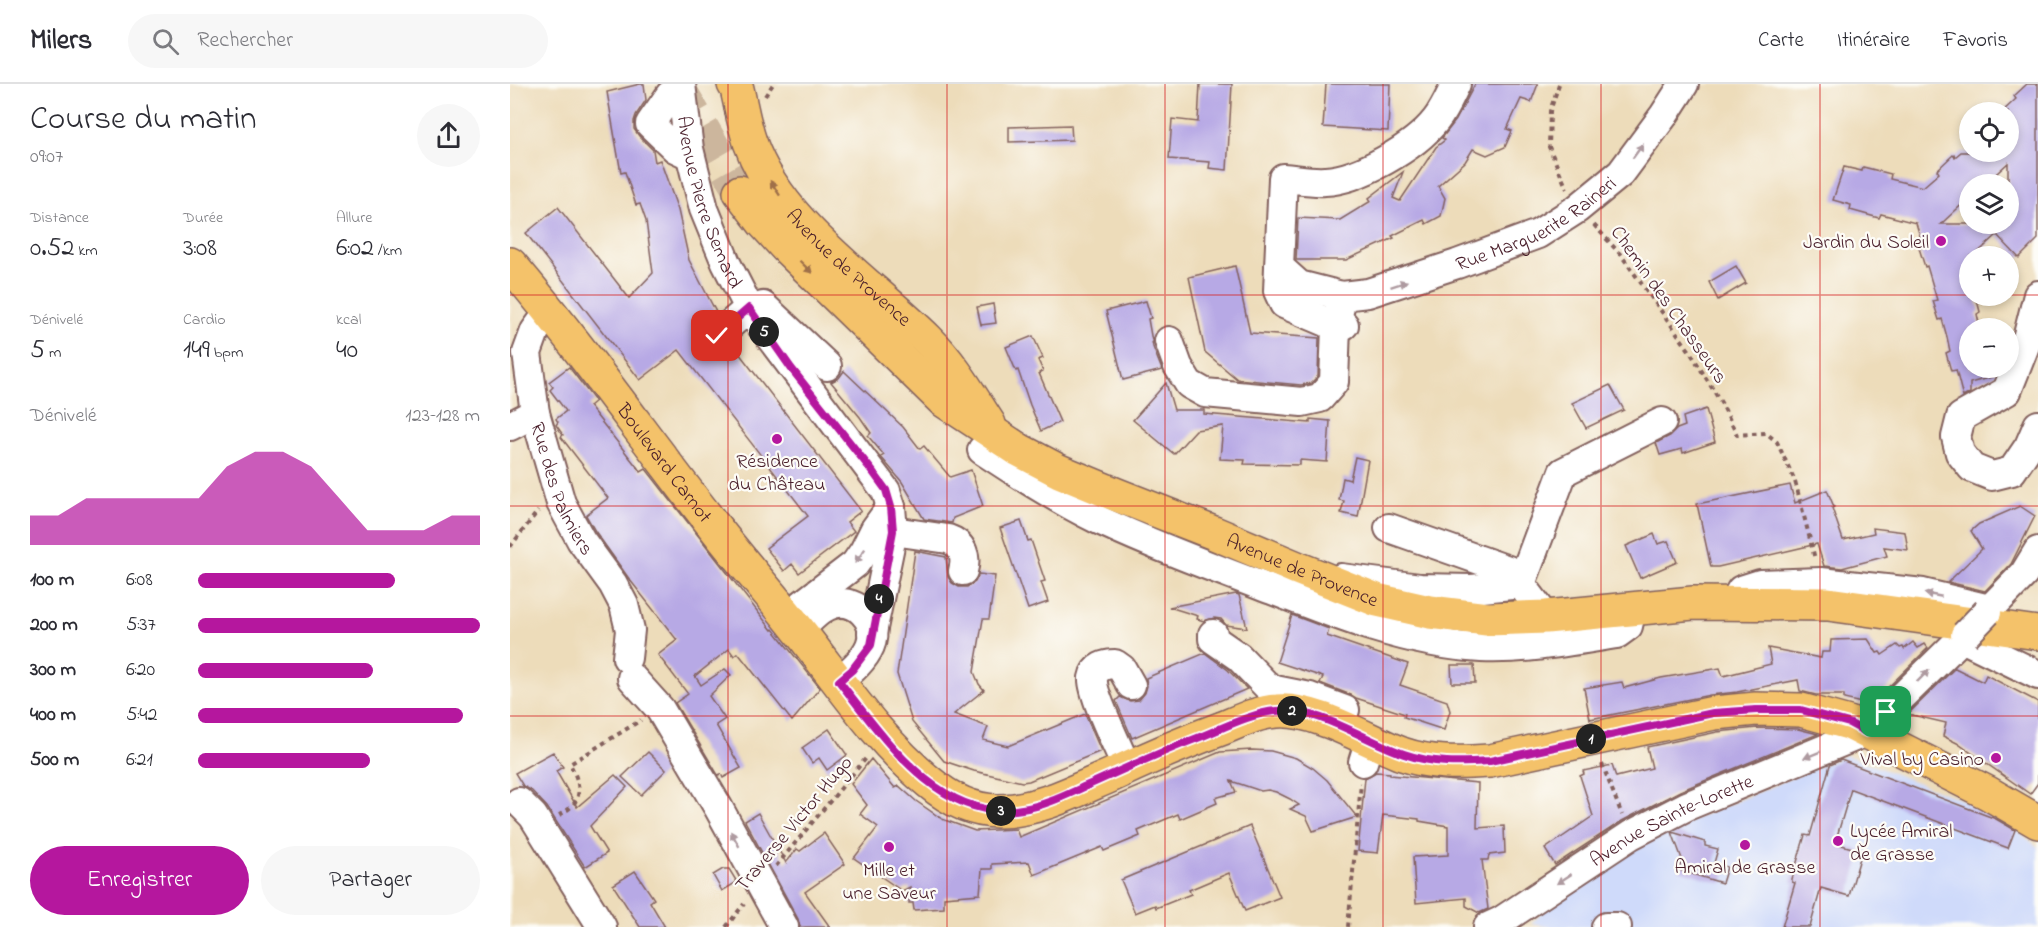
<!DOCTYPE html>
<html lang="fr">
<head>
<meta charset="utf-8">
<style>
  body { margin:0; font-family:"Indie Flower",sans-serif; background:#f7f7f7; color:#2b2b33; height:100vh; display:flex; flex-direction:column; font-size:22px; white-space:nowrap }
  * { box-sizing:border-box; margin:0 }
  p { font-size:20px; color:#7c7c81 }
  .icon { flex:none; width:33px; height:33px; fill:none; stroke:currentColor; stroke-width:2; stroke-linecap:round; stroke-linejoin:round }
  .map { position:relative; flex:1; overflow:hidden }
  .details { display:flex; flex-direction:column; background:#fff; width:510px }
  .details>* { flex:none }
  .fabs { position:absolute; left:1449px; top:18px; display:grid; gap:12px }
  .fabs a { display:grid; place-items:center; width:60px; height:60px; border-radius:50%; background:#fff; box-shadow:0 3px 9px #0003; font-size:30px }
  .pin { position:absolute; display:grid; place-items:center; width:51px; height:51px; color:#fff; margin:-26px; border-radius:12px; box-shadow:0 3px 9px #0006 }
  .km { position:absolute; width:30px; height:30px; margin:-15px; border-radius:50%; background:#222; color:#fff; font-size:16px; line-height:30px; text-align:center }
  .round { display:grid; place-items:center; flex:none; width:63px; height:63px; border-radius:32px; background:#f7f7f7 }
  .head { display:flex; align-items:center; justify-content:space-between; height:102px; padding:0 30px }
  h1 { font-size:33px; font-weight:600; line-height:45px }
  .stats { display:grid; grid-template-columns:repeat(3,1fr); gap:9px; height:102px; padding:6px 30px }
  .stats div { display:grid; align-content:center }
  .stats b { font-size:26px; font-weight:600 }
  .stats small { font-size:16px; font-weight:400 }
  .stats p { font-size:16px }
  .chart { height:168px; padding:12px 30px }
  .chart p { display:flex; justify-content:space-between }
  .chart svg { width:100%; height:108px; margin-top:6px; fill:#b5179e; opacity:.7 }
  .action { display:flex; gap:12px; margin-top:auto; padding:12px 30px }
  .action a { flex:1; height:69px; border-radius:36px; background:#b5179e; color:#fff; font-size:24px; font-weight:600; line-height:69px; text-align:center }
  .action a+a { background:#f7f7f7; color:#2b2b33 }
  ul { padding:0 30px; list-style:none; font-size:20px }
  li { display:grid; grid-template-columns:96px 72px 1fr; align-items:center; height:45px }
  li i { height:15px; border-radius:8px; background:#b5179e }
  header { display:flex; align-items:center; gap:36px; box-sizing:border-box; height:84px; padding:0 30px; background:#fff; border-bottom:2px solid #e1e1e2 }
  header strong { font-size:28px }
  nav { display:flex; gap:33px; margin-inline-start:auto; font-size:21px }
  .search { width:420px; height:54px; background:#f7f7f7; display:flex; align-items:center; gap:15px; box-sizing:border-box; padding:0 21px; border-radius:33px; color:#7c7c81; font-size:22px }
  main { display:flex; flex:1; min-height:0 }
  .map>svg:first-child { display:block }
  .built { fill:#cfdafa }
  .building { fill:#b7a9e5; fill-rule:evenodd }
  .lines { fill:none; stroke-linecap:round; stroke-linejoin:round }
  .major-tunnel { stroke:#ccb69d; stroke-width:33; stroke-dasharray:33 16; stroke-linecap:butt }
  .minor-casing { stroke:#83615d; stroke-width:32 }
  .major-casing { stroke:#83615d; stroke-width:36 }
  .path { stroke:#83615d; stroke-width:4; stroke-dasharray:4.5 4.5; stroke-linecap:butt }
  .minor { stroke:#fff; stroke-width:28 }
  .major { stroke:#f4c26a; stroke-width:33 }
  .minor-bridge-casing { stroke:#83615d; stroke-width:32; stroke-linecap:butt }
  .minor-bridge { stroke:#fff; stroke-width:28 }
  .oneway { fill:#ae9aa0 }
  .oneway2 { fill:#9f704a }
  .route-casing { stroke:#fff; stroke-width:12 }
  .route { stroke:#b5179e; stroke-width:8 }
  .grid { fill:none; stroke:#d62828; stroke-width:1.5; stroke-opacity:0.55 }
  .poi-dot { fill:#b5179e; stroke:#fdfcf7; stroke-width:2 }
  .labels { text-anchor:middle; stroke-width:4.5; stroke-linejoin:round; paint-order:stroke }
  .street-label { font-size:20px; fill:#4a1f2b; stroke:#fdfcf7 }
  .poi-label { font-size:20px; fill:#4a1f2b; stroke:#fdfcf7 }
</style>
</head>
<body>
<header>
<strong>Milers</strong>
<div class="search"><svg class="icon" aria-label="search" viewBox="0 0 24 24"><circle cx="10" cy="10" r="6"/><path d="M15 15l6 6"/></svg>Rechercher</div>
<nav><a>Carte</a><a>Itinéraire</a><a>Favoris</a></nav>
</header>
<main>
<section class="details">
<div class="head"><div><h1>Course du matin</h1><p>09:07</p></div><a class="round"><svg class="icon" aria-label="share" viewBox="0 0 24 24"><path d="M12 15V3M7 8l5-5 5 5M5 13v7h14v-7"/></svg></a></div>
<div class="stats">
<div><p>Distance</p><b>0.52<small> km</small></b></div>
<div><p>Durée</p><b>3:08</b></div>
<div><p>Allure</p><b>6:02<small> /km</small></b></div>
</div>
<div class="stats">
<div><p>Dénivelé</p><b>5<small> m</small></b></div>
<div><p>Cardio</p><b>149<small> bpm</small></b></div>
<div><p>kcal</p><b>40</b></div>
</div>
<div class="chart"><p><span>Dénivelé</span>123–128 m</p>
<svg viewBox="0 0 160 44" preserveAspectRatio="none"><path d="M0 44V32L10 32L20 25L30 25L40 25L50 25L60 25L70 12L80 6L90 6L100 12L110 25L120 38L130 38L140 38L150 32L160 32V44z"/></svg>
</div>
<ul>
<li><b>100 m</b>6:08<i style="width:70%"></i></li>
<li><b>200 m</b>5:37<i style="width:100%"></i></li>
<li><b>300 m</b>6:20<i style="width:62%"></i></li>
<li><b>400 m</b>5:42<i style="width:94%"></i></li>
<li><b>500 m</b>6:21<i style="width:61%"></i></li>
</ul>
<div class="action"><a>Enregistrer</a><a>Partager</a></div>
</section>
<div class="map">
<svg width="1528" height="843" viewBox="0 0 1528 843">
  <rect width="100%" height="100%" fill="#fdfcf7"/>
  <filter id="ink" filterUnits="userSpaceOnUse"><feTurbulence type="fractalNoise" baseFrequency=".0167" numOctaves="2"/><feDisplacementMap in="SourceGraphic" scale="12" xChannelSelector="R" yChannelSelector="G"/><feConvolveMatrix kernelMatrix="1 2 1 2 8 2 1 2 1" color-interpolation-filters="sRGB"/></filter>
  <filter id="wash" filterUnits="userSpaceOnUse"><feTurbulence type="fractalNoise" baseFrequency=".008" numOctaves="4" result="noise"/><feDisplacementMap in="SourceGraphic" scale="24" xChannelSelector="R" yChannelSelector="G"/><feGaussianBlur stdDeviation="1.35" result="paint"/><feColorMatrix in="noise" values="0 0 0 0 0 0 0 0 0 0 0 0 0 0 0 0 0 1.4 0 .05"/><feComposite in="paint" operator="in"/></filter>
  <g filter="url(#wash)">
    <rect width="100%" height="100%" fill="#eddcba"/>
    <polygon class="built" points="1336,671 1484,728 1528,763 1528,843 1041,843 1021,840 1045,816 1144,752"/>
    <g id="blocks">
      <g class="building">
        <polygon points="130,0 134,0 136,16 126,31 124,37 124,45 129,52 143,66 145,78 150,76 168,126 179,176 207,230 203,233 197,233 191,236 185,242 184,250 186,258 194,264 209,268 222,260 351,427 337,438 344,447 289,489 282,480 274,487 256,464 298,432 169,266 130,296 16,149 48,123 119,214 143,189 136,137 130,120 126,121 115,88 111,89 97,8"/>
        <polygon points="690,0 722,0 717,86 699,84 700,78 659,75 662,35 688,38"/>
        <polygon points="816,0 880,0 878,47 813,43"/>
        <polygon points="965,0 1028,0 1021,18 1011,15 997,45 1002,47 995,63 977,71 963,65 955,78 928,102 935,114 931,132 916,140 914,136 882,152 884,154 836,176 786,176 788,134 830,136 861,117 859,114 893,88 883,114 890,117 926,63 935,56 932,54 946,36"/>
        <path d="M 1517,0 L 1528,0 L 1528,155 L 1509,174 L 1487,151 L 1464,172 L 1460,172 L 1460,212 L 1466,212 L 1470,228 L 1467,230 L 1470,244 L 1460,244 L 1460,284 L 1489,284 L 1485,292 L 1460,299 L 1460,309 L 1453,313 L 1446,286 L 1441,287 L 1436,269 L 1440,267 L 1437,253 L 1432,235 L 1429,236 L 1423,217 L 1427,216 L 1417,182 L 1415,183 L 1409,164 L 1413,163 L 1406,139 L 1371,130 L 1369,134 L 1340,126 L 1341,121 L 1323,116 L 1334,83 L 1352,87 L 1353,83 L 1381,90 L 1380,95 L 1413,103 L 1429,89 L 1427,86 L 1444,70 L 1445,73 L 1451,68 L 1498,68 L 1498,28 L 1492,28 L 1506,15 L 1504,12 ZM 1498,79 L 1498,140 L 1431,140 L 1460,113 L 1460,100 L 1475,100 Z"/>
        <polygon points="561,41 562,56 499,58 499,43"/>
        <polygon points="725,182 740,249 809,254 808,292 801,299 791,301 727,295 695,268 679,193"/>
        <polygon points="1226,182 1236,199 1208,216 1199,198"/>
        <polygon points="636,217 641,234 638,235 643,263 652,286 613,296 596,227"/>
        <polygon points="483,220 486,239 471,241 467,223"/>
        <polygon points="523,252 533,274 528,276 533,287 529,289 550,338 531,347 520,321 508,286 506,287 496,263"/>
        <polygon points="59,283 85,317 79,322 131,388 136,385 262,546 263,545 310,604 282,637 228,569 224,572 219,565 185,592 191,601 215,585 221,591 199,612 215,635 206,641 231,684 213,694 211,690 208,691 165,619 178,610 148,571 167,556 120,496 85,447 76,431 98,414 51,353 53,351 46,341 48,338 46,335 56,327 40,306 43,303 39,298"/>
        <polygon points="334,287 393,343 410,365 414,362 440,393 461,386 473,422 443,434 442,439 414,435 392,398 371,373 374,371 358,352 361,349 350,333 321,298 329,294"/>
        <polygon points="656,299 664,326 694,326 694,330 800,339 800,335 820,337 817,378 790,376 790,381 734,380 735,376 710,375 713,342 686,346 664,370 623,336"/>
        <polygon points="1100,301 1114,326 1076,344 1062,319"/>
        <polygon points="1196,325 1205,358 1173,369 1172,365 1150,371 1146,359 1160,352 1167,345 1175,342 1173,333"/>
        <polygon points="845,373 858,376 848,433 831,429 834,417 829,416 833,394 840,396"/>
        <polygon points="1280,401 1285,419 1317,406 1324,423 1322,424 1333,456 1364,449 1363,444 1395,448 1398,466 1374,463 1377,472 1332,484 1314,482 1307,460 1208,483 1201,483 1187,420"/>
        <polygon points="1510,422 1525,432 1501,480 1475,507 1438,498 1472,465 1461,447 1469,440"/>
        <polygon points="511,437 518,457 521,456 535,497 531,498 538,518 518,525 490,444"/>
        <polygon points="1144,450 1148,460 1158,457 1167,478 1130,494 1116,462"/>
        <polygon points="405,467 436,473 438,493 442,499 449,503 457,503 465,498 469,490 485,492 479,535 473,535 464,588 469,600 474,606 444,630 478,643 473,656 498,662 575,630 591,667 519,697 512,698 464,687 434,677 402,638 387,590"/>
        <polygon points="726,510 729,511 737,544 716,541 711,535 704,534 694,537 687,535 688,532 659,523"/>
        <polygon points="782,531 819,545 817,552 898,580 890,601 937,617 940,627 934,646 894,633 895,630 846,614 841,611 810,599 813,593 767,578"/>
        <polygon points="1358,555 1367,569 1370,568 1372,571 1387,561 1390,564 1393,563 1394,565 1403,558 1408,564 1415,560 1418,564 1360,621 1334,615 1334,611 1306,611 1290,607 1288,596 1227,608 1200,611 1080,635 1074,604 1112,598 1114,604 1151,594 1210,584 1213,592 1261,580 1258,564 1311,574 1312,568 1320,568 1321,556"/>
        <polygon points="695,569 718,586 737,605 622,654 606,617 610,613 620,617 629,616 635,609 637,602 636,594"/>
        <polygon points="941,581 964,581 965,599 942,599"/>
        <polygon points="1445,584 1473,598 1476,591 1528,618 1528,699 1520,710 1447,659 1433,652 1436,639 1398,630"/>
        <polygon points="1247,644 1288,645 1308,650 1170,707 1112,737 1045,781 1035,765 1083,732 1070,692 1074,690 1073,687 1102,681 1106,693 1142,684 1137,663 1207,648"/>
        <polygon points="319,645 337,671 317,686 309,674 302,679 292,664"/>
        <polygon points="742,666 761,667 786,674 803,684 817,696 847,733 803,747 796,732 780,725 789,721 780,715 766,708 758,706 751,707 721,697 726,708 705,714 707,719 670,735 668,730 628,747 630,752 594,767 592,763 524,791 519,778 482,780 482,785 472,785 470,810 434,813 434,824 404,826 403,819 399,819 400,803 392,807 344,774 368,743 350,730 357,721 341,700 361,675 385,704 389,702 406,717 432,735 465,747 506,745 509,753 710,668"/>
        <polygon points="43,668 53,683 46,687 67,723 105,691 117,703 80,742 97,769 75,783 37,723 21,706 13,702 5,689"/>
        <polygon points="138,668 156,686 131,711 112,693"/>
        <polygon points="1331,676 1486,735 1505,746 1498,764 1341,705 1325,759 1352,767 1339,812 1311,804 1300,843 1272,843 1285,799 1282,798 1282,795 1295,751 1300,752 1320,681"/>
        <polygon points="866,688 880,689 880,691 968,699 967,744 994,742 995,769 979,771 978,776 972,776 978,825 969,829 956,822 956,814 906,819 903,773 938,771 938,742 909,737 909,735 873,731 868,769 848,767 855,694"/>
        <polygon points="248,729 276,779 287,765 290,767 314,749 335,780 295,808 320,843 290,843 288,835 235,737"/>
        <polygon points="740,742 770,813 735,827 719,789 679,806 681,810 646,824 645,821 625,829 611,796"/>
        <polygon points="1162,748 1195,758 1195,762 1208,765 1204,779 1217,783 1212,799 1169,786 1172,775"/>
        <polygon points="213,785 219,785 227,798 212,807 203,791"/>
        <polygon points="125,787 144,815 140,818 155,843 130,843 103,801"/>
      </g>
    </g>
  </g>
  <g filter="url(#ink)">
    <use href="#blocks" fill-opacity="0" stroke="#83615d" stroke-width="1.5"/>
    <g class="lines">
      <polyline class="major-tunnel" points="168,2 230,108"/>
      <g class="minor-casing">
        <g id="minor">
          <path id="s1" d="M 171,0 L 179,65 L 194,125 L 216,179 L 241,228 L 376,407 L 381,423 L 383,447 L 362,549"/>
          <path id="s2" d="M 946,0 C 940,12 934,26 926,36 C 905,63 848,96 815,97 C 801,98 787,95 773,94 L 769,183 L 789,201 L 832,212 L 858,209 L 947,180 L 1028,150 L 1067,125 L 1111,89 L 1154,31 L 1174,0"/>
          <polyline points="171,3 160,11 140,40 165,64 180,71"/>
          <polyline points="769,183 768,207 774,220 826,242 834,241"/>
          <polyline points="1528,211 1516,259 1497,307 1451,333 1446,353 1450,369 1462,384 1482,392 1502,387 1519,362 1528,341"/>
          <polyline points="250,223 253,222 317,282"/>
          <path id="s3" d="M 39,228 L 25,247 L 17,269 L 25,329 L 51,419 L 71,456 L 103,500 L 114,521 L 120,546 L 117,574"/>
          <polyline points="200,249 207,252 239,224"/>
          <polyline points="659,257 668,282 679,300 695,309 792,318 810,314 824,298 826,242 832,212"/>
          <polyline points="0,342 25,329"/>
          <path d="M 472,366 C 510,391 548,416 589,436 C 645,462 704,484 762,506 C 828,532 899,560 971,564 C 1017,566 1062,557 1107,550 L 1118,542 L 1122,525"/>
          <polyline points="879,444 1001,487 1036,533"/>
          <path d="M 383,447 L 438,455 C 453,460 457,473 453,487"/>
          <polyline points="831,494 910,504 962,505 1011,500"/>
          <polyline points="1011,500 1053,388 1152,338"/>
          <polyline points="1224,518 1231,506 1250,500 1311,498 1413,509 1480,525"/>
          <polyline points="289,523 345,480 354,467 365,445 381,423"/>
          <polyline points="1477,528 1514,490 1528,467"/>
          <path d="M 289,546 C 298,538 307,527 318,522 C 343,510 371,536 360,562 C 354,576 341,587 329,597"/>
          <polyline points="703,550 703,555 729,573 756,601 765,606 800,613 835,626 829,640"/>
          <polyline points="1452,554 1528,591"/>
          <polyline points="122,594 150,625 208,723 274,843"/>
          <polyline points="853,678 860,655"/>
          <path d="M 617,684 C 610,667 581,609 583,594 C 585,583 595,580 605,580 L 612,585 L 621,601"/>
          <polyline points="9,718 23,732 92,843"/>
          <path id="s4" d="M 978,843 L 991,837 L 1121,751 L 1177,722 L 1356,648 L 1455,551"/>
          <polyline points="1096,843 1107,843"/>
        </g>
      </g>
      <g class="major-casing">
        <g id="major">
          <path id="s5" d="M 224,0 L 227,5 C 231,22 234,41 240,58 C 268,139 358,197 418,256 C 443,281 460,311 479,340"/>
          <path id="s6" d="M 230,108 L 253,138 L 276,163 L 433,316 L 509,366 L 549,387 L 607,411 L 704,449 L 787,484 L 867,516 L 920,528 L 977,535 L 1036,533 L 1183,519 L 1318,520 L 1528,549"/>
          <path id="s7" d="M 0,180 C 73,265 137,358 207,446 C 234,481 264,514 291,549 C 331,600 369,657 419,698 C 438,714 462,727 488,727 C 528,727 565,707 602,691 C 638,674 675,658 713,644 C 730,637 748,628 767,627 C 806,624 855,656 892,670 C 921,680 949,679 980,677 L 1204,629 L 1246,625 L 1291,626 L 1339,639 L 1478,709 L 1528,738"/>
        </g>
      </g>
      <g class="path">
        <polyline points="1049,0 1040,27 1039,63 1057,105"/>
        <polyline points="255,12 263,0"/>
        <polyline points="1084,141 1111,171 1179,266 1213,322 1227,351 1256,349 1267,358 1285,397 1305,475"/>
        <polyline points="0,463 28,427"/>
        <polyline points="1092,680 1112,731"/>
        <path d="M 49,731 C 74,718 72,703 60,680 L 131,636"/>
        <polyline points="266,782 357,673"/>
        <polyline points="216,843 234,820"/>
        <polyline points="838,843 851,699"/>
      </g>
      <use href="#minor" class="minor"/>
      <use href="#major" class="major"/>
      <g class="minor-bridge-casing">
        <polyline id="minor-bridge" points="1455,551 1477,528"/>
      </g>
      <use href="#minor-bridge" class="minor-bridge"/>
    </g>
    <defs><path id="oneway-solid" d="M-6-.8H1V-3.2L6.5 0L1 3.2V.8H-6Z" transform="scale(1.5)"/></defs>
    <g class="oneway">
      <use href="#oneway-solid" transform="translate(1128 67) rotate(-54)"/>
      <use href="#oneway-solid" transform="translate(889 200) rotate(-19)"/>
      <use href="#oneway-solid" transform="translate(350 472) rotate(125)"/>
      <use href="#oneway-solid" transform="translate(1423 511) rotate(-169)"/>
      <use href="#oneway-solid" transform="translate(1413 592) rotate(-45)"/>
      <use href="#oneway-solid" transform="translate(1302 671) rotate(158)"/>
      <use href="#oneway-solid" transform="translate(225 755) rotate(-119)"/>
      <use href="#oneway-solid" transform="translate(1054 795) rotate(147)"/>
    </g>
    <g class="oneway2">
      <use href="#oneway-solid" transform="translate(265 104) rotate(-123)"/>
      <use href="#oneway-solid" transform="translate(296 183) rotate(44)"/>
    </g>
  </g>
  <g class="lines" filter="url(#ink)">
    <g class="route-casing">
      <path id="route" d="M 207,252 L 239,224 L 281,284 L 363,388 L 376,406 L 381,423 L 383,447 L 361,561 L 342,586 L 329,597 C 373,653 431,740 512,725 C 534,722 556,711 576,702 C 612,686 648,669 685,655 C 709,646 741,629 766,627 C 809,623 855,657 894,670 C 923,680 950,679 980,677 L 1203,629 L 1246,626 L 1291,626 L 1339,639 L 1356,648 L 1376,628"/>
    </g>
    <use href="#route" class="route"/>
  </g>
  <path class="grid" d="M 218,0 L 218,843M 437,0 L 437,843M 655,0 L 655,843M 873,0 L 873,843M 1091,0 L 1091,843M 1310,0 L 1310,843M 0,211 L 1460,211M 1498,211 L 1528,211M 0,422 L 1528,422M 0,632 L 1528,632"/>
  <g class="poi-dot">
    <circle cx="1431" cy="157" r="6"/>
    <circle cx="267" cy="355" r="6"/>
    <circle cx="1486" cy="674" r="6"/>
    <circle cx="1328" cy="757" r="6"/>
    <circle cx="1235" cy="761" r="6"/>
    <circle cx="379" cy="763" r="6"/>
  </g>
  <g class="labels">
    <g class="street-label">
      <text dy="7" stroke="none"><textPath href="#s1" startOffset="122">Avenue Pierre Semard</textPath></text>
      <text dy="7" stroke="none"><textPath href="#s2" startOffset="582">Rue Marguerite Raineri</textPath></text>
      <text dy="7" stroke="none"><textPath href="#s5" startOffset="222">Avenue de Provence</textPath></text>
      <text transform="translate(1160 220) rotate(55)" y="7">Chemin des Chasseurs</text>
      <text dy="7" stroke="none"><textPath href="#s7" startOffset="252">Boulevard Carnot</textPath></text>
      <text dy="7" stroke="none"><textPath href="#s3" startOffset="188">Rue des Palmiers</textPath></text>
      <text dy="7" stroke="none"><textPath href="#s6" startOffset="690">Avenue de Provence</textPath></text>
      <text dy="7" stroke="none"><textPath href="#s4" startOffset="213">Avenue Sainte-Lorette</textPath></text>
      <text transform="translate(283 739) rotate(-50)" y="7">Traverse Victor Hugo</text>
    </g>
    <g class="poi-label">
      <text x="1419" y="164" text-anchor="end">Jardin du Soleil</text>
      <text x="267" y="383">Résidence<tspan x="267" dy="23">du Château</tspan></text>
      <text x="1474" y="681" text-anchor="end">Vival by Casino</text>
      <text x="1340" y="753" text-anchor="start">Lycée Amiral<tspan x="1340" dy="23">de Grasse</tspan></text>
      <text x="1235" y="789">Amiral de Grasse</text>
      <text x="379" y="792">Mille et<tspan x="379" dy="23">une Saveur</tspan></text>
    </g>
  </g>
</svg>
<div class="fabs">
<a><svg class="icon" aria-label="locate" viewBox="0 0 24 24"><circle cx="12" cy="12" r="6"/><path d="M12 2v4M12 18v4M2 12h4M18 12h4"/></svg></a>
<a><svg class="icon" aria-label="layers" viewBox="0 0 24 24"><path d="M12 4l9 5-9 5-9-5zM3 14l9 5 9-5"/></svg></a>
<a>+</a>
<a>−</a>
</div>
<div class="pin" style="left:1376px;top:628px;background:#1e9e55"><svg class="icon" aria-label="arrive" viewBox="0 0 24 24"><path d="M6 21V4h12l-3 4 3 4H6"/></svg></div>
<div class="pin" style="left:207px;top:252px;background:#d93025"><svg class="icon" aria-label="check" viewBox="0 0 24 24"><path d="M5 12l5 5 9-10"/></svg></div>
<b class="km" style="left:1081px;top:655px">1</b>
<b class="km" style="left:782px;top:627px">2</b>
<b class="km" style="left:491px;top:727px">3</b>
<b class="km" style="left:369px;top:515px">4</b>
<b class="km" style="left:254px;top:248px">5</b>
</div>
</main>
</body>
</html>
